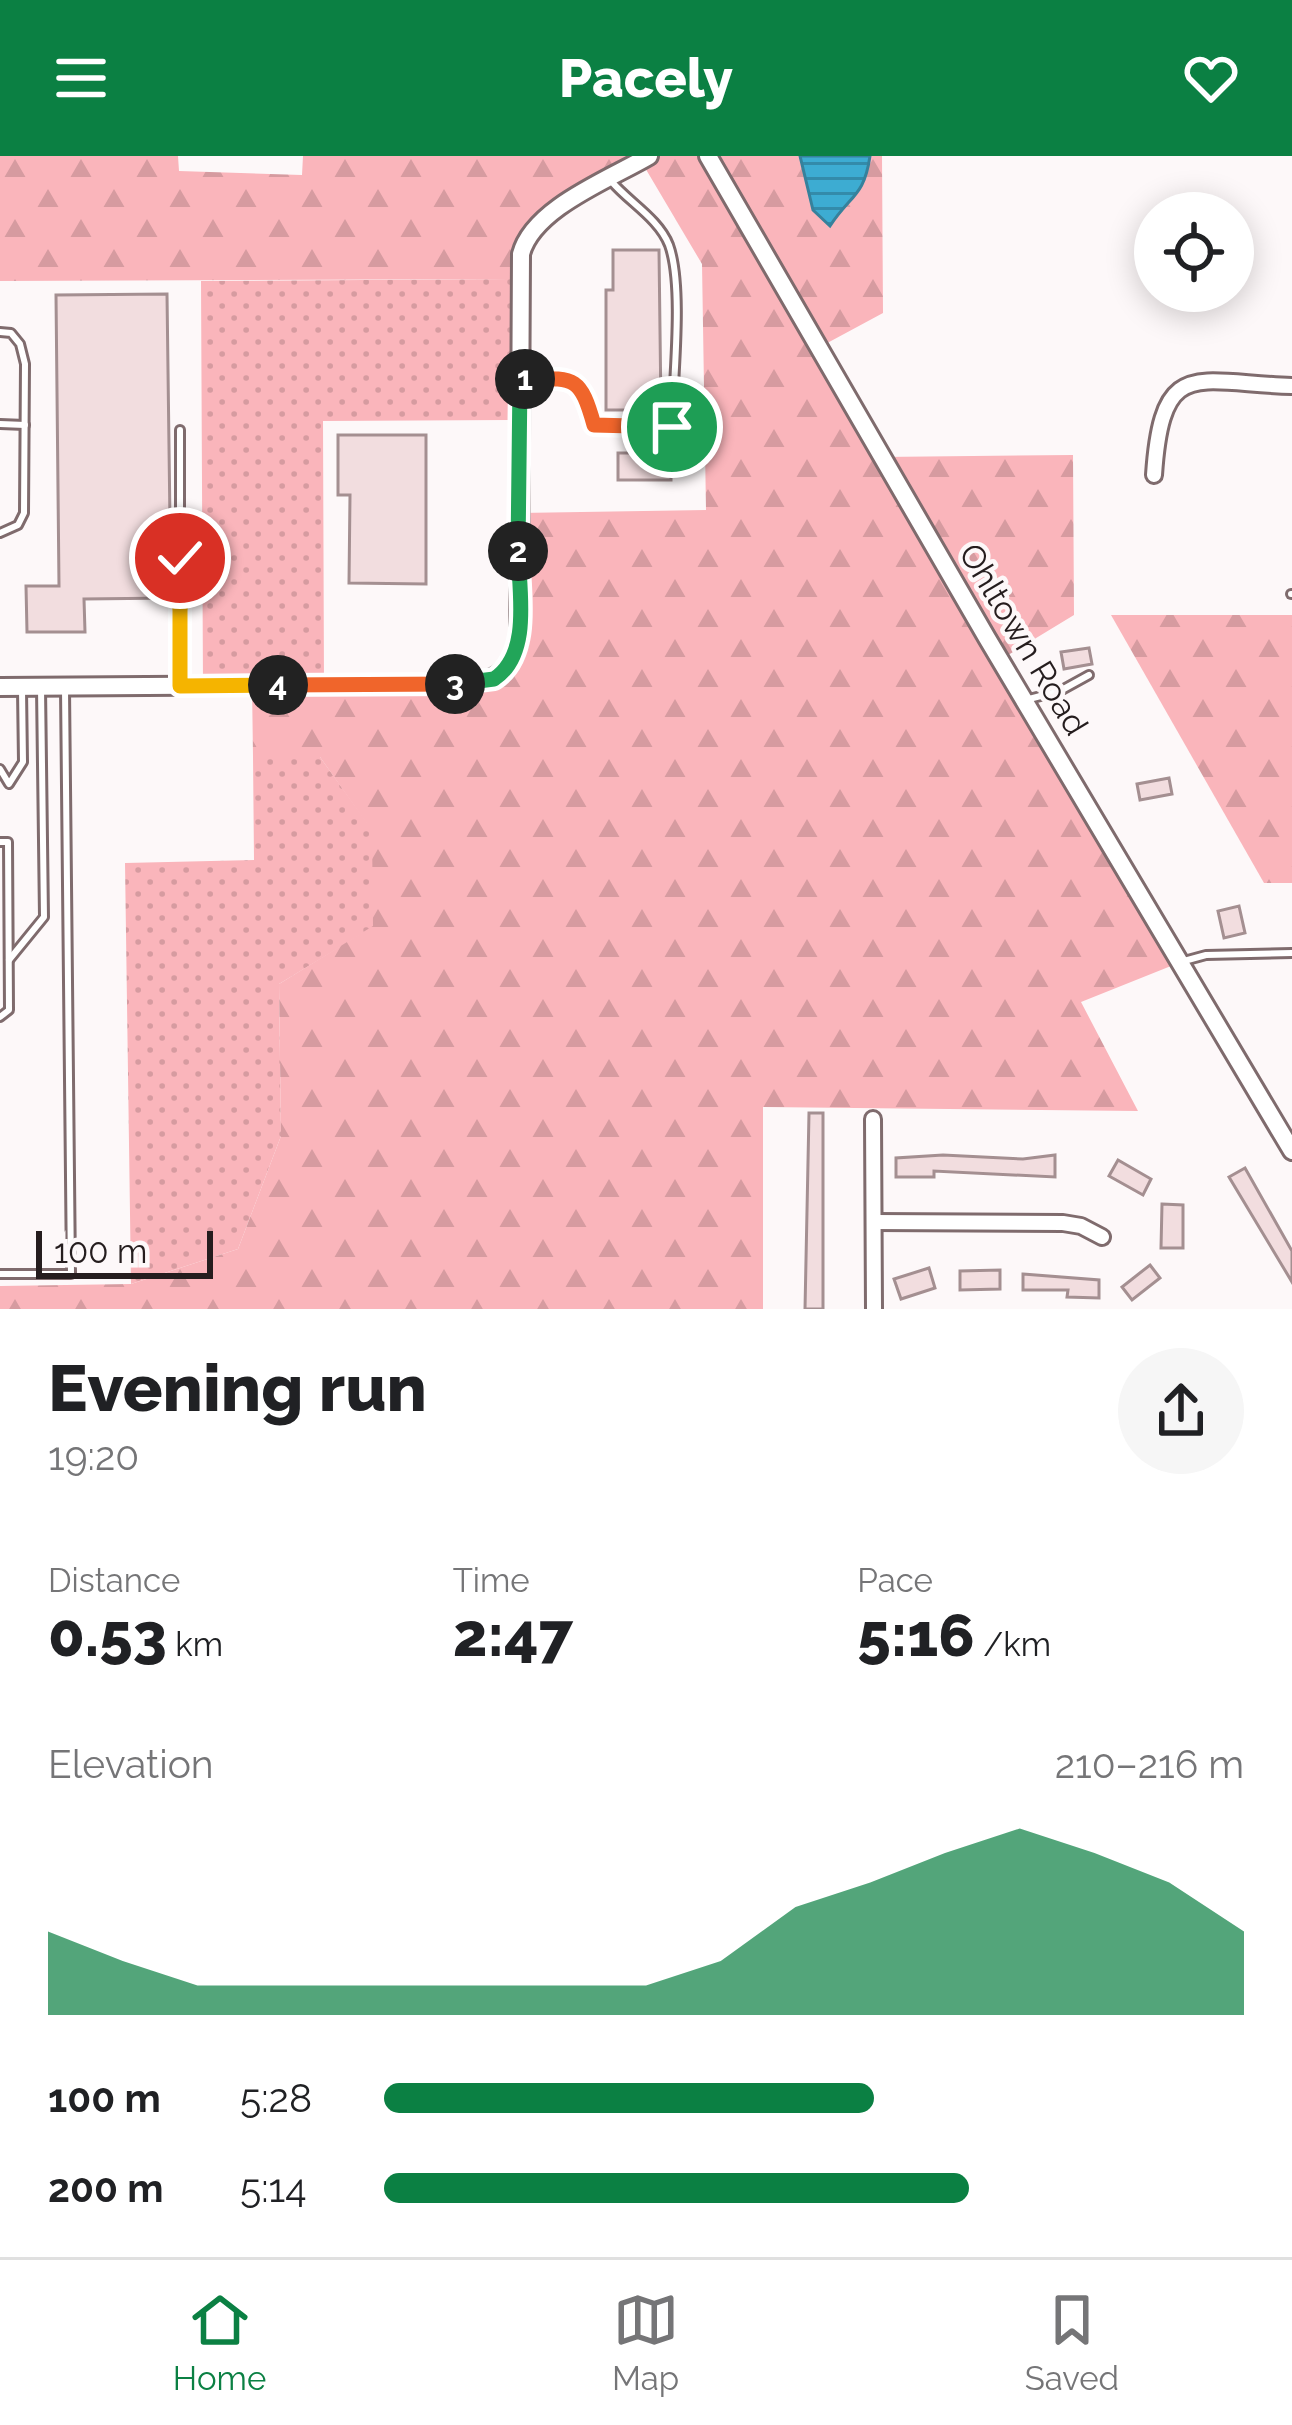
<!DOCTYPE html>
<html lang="en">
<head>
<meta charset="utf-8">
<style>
  body { margin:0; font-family:Raleway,sans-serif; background:#f6f6f6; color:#202124; height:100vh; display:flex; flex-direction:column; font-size:45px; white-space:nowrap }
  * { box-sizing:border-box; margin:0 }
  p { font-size:39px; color:#757577 }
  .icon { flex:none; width:66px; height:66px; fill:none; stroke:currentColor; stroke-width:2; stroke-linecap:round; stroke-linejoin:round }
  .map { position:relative; height:1153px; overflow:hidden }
  .panel { display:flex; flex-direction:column; background:#fff; flex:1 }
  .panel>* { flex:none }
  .tools { position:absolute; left:1134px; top:36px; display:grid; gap:24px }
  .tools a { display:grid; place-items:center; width:120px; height:120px; border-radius:50%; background:#fff; box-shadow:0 6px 30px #0003; font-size:60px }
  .scale { position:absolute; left:36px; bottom:30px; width:177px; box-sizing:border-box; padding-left:12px; border:6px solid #251d1e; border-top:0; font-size:33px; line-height:42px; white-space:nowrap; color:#251d1e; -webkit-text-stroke:9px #fdf8f9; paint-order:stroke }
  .pin { position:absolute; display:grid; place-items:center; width:102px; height:102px; color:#fff; margin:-51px; border:6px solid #fff; border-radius:50%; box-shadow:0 3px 12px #0007 }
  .km { position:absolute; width:60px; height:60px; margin:-30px; border-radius:50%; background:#222; color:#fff; font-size:33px; line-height:60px; text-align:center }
  .round { display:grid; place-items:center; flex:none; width:126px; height:126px; border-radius:63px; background:#f6f6f6 }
  .summary { display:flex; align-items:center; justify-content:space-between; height:204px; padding:0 48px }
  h1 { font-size:66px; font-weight:800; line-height:90px }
  .stats { display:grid; grid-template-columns:repeat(3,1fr); gap:18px; height:204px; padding:12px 48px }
  .stats div { display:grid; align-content:center }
  .stats b { font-size:60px; font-weight:800 }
  .stats small { font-size:33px; font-weight:400 }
  .stats p { font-size:33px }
  .chart { height:336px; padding:24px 48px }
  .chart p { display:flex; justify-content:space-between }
  .chart svg { width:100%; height:216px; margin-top:12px; fill:#0b8043; opacity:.7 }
  ul { padding:0 48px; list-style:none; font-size:39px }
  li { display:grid; grid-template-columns:192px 144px 1fr; align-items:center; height:90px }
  li i { height:30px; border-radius:15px; background:#0b8043 }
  header { display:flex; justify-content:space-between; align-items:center; height:156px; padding:0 48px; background:#0b8043; color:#fff; font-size:54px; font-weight:800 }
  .tab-bar { display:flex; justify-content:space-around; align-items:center; height:168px; border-top:3px solid #e0e0e0; background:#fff; font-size:33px; color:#757577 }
  .tab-bar a { display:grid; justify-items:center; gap:6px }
  .tab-bar .current { color:#0b8043 }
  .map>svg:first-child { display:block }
  .grass { fill:url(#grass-dots) }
  .forest { fill:url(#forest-firs) }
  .water { fill:url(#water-rules); stroke:#36819c; stroke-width:3 }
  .building { fill:#f2dddf; stroke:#a48f91; stroke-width:3 }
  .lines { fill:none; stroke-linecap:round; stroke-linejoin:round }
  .service-casing { stroke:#7f6b6d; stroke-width:12 }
  .minor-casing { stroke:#7f6b6d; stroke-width:20 }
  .tertiary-casing { stroke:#7f6b6d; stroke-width:22 }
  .service { stroke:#fff; stroke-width:6 }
  .minor { stroke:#fff; stroke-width:14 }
  .tertiary { stroke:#fff; stroke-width:16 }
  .split-1-casing { stroke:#fff; stroke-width:24 }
  .split-2-casing { stroke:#fff; stroke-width:24 }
  .split-3-casing { stroke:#fff; stroke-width:24 }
  .split-4-casing { stroke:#fff; stroke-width:24 }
  .split-5-casing { stroke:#fff; stroke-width:24 }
  .split-6-casing { stroke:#fff; stroke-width:24 }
  .split-1 { stroke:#f0652b; stroke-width:15 }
  .split-2 { stroke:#22a559; stroke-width:15 }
  .split-3 { stroke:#22a559; stroke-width:15 }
  .split-4 { stroke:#f0652b; stroke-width:15 }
  .split-5 { stroke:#f5b400; stroke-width:15 }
  .split-6 { stroke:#f5b400; stroke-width:15 }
  .labels { text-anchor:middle; stroke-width:9; stroke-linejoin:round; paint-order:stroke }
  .street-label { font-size:33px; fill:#251d1e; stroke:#fdf8f9 }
</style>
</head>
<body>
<header><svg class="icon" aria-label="menu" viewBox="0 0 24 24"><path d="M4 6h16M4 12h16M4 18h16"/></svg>Pacely<svg class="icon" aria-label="heart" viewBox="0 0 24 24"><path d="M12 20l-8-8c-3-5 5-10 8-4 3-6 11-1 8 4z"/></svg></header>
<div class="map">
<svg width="1292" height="1153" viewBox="0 0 1292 1153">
  <defs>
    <pattern id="grass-dots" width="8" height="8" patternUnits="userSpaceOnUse" patternTransform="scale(3)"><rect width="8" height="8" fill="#fab5bb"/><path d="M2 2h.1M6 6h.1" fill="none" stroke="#d69ba0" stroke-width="1.8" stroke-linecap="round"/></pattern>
    <pattern id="forest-firs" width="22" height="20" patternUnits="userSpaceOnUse" patternTransform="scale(3)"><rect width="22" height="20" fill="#fab5bb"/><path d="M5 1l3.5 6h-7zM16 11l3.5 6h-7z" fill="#d69ba0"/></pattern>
    <pattern id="water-rules" width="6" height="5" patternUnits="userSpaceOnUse" patternTransform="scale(3)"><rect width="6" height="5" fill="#3dacd2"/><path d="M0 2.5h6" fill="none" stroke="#338baa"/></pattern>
  </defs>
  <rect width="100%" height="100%" fill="#fdf8f9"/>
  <g class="grass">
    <polygon points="521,123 519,264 323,265 324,529 203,530 201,125"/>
    <polygon points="253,601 320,601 373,675 373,771 279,828 281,980 238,1093 131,1128 125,707 254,704"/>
  </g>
  <g class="forest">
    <path d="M 0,0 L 178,0 L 179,15 L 302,19 L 303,0 L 800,0 L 813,53 C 854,50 864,40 870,0 L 882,0 L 883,157 L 818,192 L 881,301 L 1073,299 L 1074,459 L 1000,504 L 1181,806 L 1081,846 L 1138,955 L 763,951 L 763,1153 L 0,1153 L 0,1130 L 131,1128 L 238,1093 L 281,980 L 279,828 L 373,770 L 372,675 L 320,601 L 253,601 L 252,529 L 469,528 L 509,510 L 519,357 L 706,354 L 702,108 L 641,5 L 538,66 L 521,123 L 0,125 Z"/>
    <polygon points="1111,459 1292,459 1292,727 1264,727"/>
  </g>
  <path class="water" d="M 800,0 L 870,0 C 864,41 851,38 830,70 L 813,54 Z"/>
  <g class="building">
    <polygon points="613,94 659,94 661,254 606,254 606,134 613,134"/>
    <polygon points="167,138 171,442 84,443 85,476 27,476 26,430 59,430 56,139"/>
    <polygon points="338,279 426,279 426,428 349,427 350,339 338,339"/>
    <rect x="618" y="297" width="53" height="27"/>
    <polygon points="1089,492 1092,508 1064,513 1061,496"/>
    <polygon points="1169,622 1172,638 1140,644 1137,628"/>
    <polygon points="1239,750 1245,777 1224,782 1218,755"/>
    <polygon points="809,957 823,957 823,1153 805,1153"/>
    <polygon points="943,999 1023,1003 1055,999 1055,1021 934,1015 934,1021 896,1021 896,1002"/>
    <polygon points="1118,1004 1151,1023 1143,1039 1109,1020"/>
    <polygon points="1245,1012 1292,1095 1292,1126 1229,1021"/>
    <polygon points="1162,1048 1183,1049 1183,1092 1161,1092"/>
    <polygon points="1150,1109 1160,1122 1132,1144 1122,1131"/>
    <polygon points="929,1112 935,1132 901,1143 894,1123"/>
    <polygon points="1000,1114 1000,1133 960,1134 960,1115"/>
    <polygon points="1023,1118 1099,1124 1099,1142 1067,1141 1068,1134 1023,1134"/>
  </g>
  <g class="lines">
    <g class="service-casing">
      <g id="service">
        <polyline points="0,176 11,177 20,188 25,208 24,357 18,369 0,377"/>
        <path d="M 521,223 C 569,222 580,219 594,269 L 672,271 C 673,224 684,131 669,89 C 659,63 629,46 612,26"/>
        <polyline points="0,268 25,269"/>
        <polyline points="180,274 180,526"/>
        <polyline points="1291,438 1292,438"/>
        <polyline points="1029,543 1060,535 1089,519"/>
        <polyline points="0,613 9,628 23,606 22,534"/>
        <polyline points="0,686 8,686 9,854 0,861"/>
        <polyline points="9,804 44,761 41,532"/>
        <polyline points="1184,805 1206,799 1292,797"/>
        <polyline points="0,1118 71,1118 65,533"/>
      </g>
    </g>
    <g class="minor-casing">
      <g id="minor">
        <path d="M 1154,319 C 1162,200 1195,227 1292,230"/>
        <polyline points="873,963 874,1153"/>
        <polyline points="874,1066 1063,1067 1081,1070 1102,1081"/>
      </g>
    </g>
    <g class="tertiary-casing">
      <g id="tertiary">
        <polyline points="708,0 987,482 1292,995"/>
        <path d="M 0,531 L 470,528 C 500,524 513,511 519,482 L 521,98 C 533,52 610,23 649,0"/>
      </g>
    </g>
    <use href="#service" class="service"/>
    <use href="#minor" class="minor"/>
    <use href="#tertiary" class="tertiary"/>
  </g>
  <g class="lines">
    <g class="split-1-casing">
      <path id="split-1" d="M 525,223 C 574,222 580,219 594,269 L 672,271"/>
    </g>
    <g class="split-2-casing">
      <polyline id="split-2" points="518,395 520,224 525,223"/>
    </g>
    <g class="split-3-casing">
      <path id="split-3" d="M 455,528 L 494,523 C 532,498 519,435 518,395"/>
    </g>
    <g class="split-4-casing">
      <polyline id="split-4" points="278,529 455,528"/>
    </g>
    <g class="split-5-casing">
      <polyline id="split-5" points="180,452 180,530 278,529"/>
    </g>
    <g class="split-6-casing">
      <polyline id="split-6" points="180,402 180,452"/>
    </g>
    <use href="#split-1" class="split-1"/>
    <use href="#split-2" class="split-2"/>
    <use href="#split-3" class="split-3"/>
    <use href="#split-4" class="split-4"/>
    <use href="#split-5" class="split-5"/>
    <use href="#split-6" class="split-6"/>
  </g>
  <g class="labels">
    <g class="street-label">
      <text transform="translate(1024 483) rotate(59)" y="12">Ohltown Road</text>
    </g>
  </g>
</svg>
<div class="tools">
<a><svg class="icon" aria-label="locate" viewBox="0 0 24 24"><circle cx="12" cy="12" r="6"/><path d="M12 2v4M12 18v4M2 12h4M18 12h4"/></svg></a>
</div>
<div class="scale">100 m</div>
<div class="pin" style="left:672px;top:271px;background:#1e9e55"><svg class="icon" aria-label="arrive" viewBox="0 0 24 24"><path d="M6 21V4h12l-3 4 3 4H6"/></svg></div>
<div class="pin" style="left:180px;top:402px;background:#d93025"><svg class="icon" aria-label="check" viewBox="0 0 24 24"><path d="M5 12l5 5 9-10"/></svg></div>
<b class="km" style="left:525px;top:223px">1</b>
<b class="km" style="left:518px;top:395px">2</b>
<b class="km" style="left:455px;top:528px">3</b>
<b class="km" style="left:278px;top:529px">4</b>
</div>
<section class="panel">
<div class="summary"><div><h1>Evening run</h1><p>19:20</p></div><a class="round"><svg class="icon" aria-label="share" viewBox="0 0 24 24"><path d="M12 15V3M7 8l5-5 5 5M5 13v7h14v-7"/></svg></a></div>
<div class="stats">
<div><p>Distance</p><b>0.53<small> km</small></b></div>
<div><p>Time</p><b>2:47</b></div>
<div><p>Pace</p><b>5:16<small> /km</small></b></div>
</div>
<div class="chart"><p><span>Elevation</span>210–216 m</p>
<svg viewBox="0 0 160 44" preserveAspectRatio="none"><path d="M0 44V27L10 33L20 38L30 38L40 38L50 38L60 38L70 38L80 38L90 33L100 22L110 17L120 11L130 6L140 11L150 17L160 27V44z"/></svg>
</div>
<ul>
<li><b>100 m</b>5:28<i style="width:57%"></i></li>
<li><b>200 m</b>5:14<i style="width:68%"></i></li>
</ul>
</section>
<nav class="tab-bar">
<a class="current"><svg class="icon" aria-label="home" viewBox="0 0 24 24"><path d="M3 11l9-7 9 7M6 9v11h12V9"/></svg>Home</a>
<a><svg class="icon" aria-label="map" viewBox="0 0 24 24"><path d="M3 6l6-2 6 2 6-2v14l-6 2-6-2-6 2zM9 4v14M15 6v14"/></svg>Map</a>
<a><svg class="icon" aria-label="saved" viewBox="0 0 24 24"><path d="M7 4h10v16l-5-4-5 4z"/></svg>Saved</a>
</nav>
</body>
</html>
